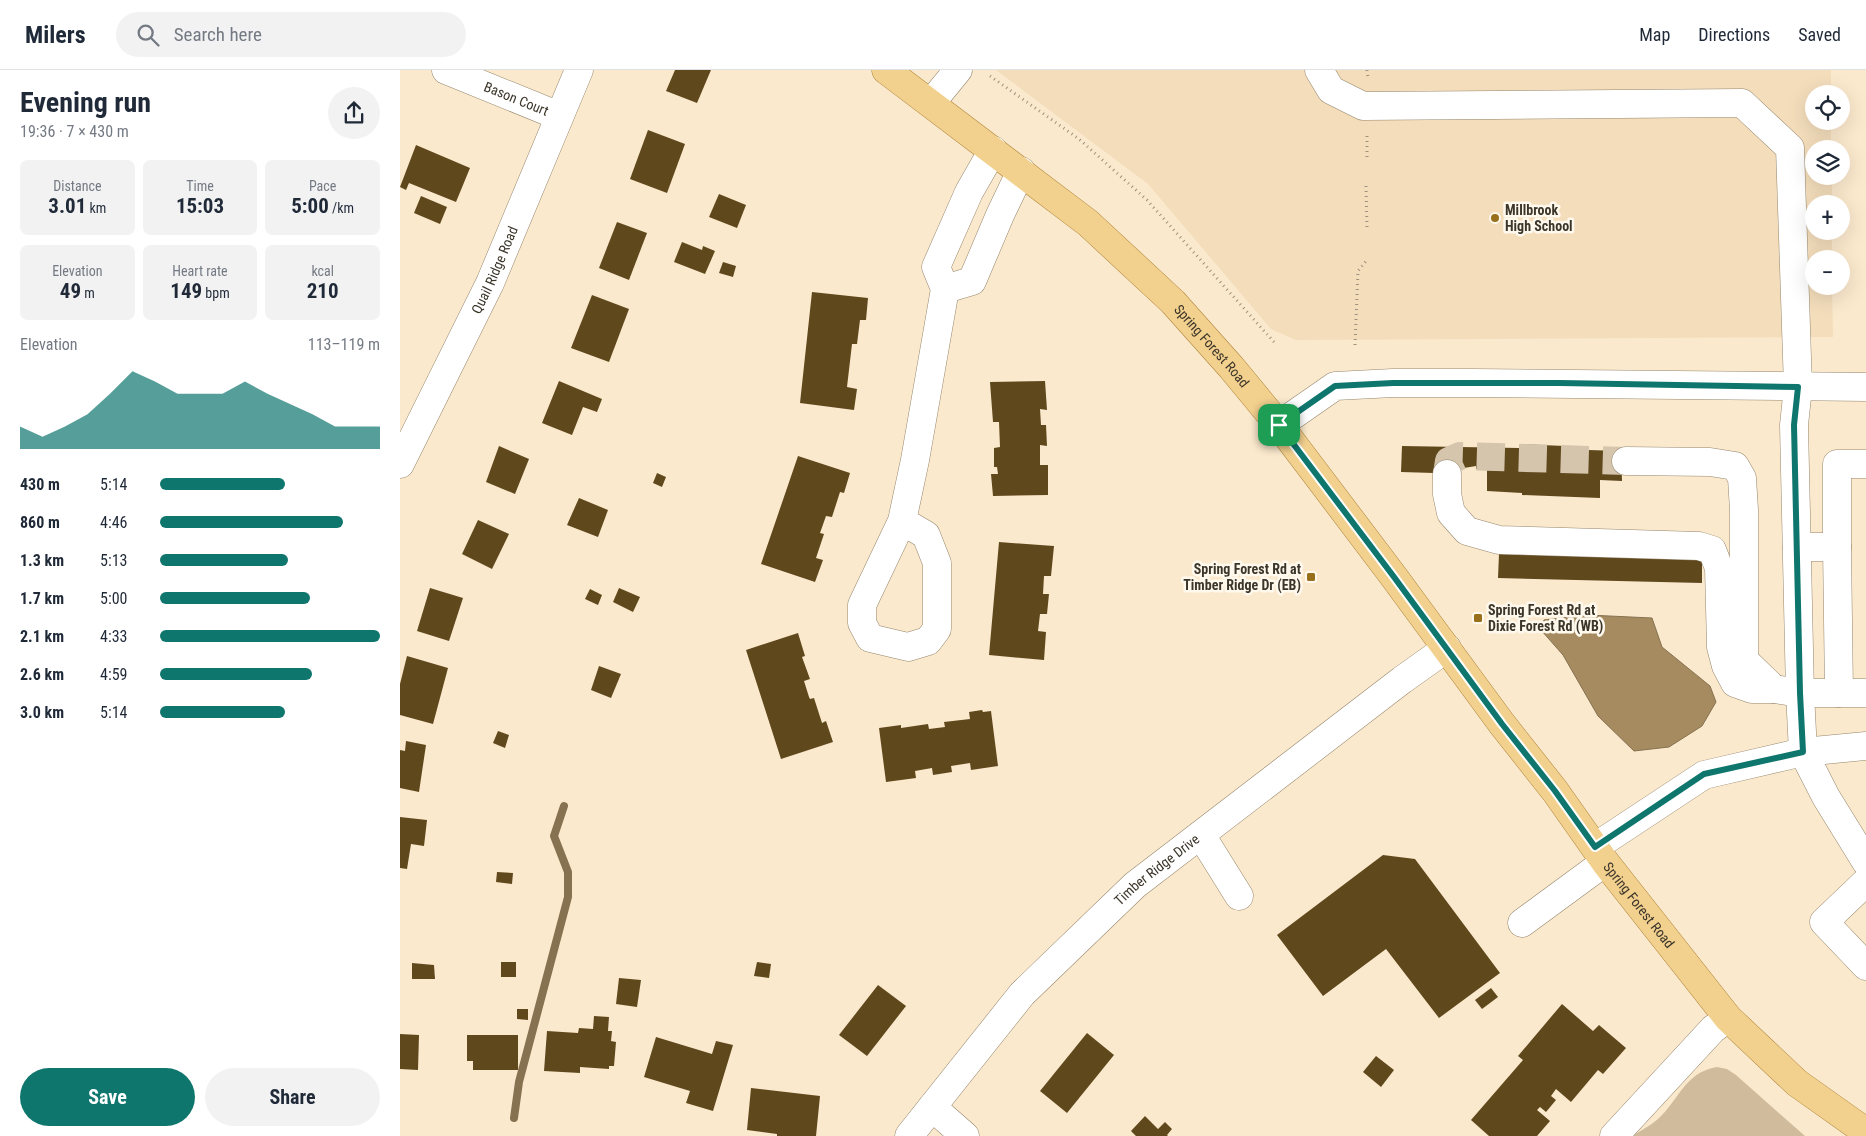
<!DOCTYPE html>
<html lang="en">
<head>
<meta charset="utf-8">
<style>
  body { margin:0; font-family:"Roboto Condensed",sans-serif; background:#f2f2f3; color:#1f2937; height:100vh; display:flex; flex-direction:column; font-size:19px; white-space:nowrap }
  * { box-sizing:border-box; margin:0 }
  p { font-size:16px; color:#747a83 }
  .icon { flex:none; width:28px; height:28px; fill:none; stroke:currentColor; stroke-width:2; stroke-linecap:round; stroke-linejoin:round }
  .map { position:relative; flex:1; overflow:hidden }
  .sheet { display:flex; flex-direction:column; background:#fff; width:400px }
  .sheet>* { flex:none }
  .controls { position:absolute; left:1405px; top:15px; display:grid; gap:10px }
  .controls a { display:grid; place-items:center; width:45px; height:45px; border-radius:50%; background:#fff; box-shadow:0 5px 20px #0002; font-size:25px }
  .pin { position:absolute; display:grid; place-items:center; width:42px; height:42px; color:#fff; margin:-21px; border-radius:10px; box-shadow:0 2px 8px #0006 }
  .round { display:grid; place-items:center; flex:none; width:52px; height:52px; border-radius:26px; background:#f2f2f3 }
  .headline { display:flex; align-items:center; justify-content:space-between; height:85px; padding:0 20px }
  h1 { font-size:28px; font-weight:700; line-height:38px }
  .stats { display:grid; grid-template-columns:repeat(3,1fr); gap:8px; height:85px; padding:5px 20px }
  .stats div { display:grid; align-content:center; border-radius:8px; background:#f2f2f3; text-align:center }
  .stats b { font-size:21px; font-weight:700 }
  .stats small { font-size:14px; font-weight:400 }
  .stats p { font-size:14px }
  .chart { height:140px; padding:10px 20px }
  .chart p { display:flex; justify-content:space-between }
  .chart svg { width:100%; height:90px; margin-top:5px; fill:#0f766e; opacity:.7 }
  .button { display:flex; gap:10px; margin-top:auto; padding:10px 20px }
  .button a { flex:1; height:58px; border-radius:30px; background:#0f766e; color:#fff; font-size:20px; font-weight:700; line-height:58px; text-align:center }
  .button a+a { background:#f2f2f3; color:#1f2937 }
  ul { padding:0 20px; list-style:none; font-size:16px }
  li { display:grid; grid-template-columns:80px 60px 1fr; align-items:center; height:38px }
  li i { height:12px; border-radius:6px; background:#0f766e }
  header { display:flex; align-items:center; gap:30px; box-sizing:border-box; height:70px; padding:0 25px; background:#fff; border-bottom:1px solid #e0e1e3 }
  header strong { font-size:24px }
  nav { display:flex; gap:28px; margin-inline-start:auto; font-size:18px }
  .search { width:350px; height:45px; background:#f2f2f3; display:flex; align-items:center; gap:12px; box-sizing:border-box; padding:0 18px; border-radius:28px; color:#747a83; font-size:19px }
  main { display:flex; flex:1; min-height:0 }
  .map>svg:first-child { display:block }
  .built { fill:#f3ddbb }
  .green { fill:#d0bc9d }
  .water { fill:#a68b60; stroke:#867150 }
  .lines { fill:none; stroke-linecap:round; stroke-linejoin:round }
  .stream { stroke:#867150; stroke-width:8 }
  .building { fill:#60481d }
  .minor-tunnel { stroke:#d5c5ac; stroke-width:28; stroke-dasharray:28 14; stroke-linecap:butt }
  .minor-casing { stroke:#95866c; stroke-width:29 }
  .major-casing { stroke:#ad853a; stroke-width:29 }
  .path { stroke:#9d917d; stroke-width:3; stroke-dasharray:1 4; stroke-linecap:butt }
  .minor { stroke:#fff; stroke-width:28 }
  .major { stroke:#f2d08e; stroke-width:28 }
  .route-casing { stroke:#fff; stroke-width:10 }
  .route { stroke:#0f766e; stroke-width:6 }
  .poi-dot { fill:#986f1b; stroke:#fff8ed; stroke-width:2 }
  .labels { text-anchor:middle; stroke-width:5; stroke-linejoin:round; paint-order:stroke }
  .street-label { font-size:14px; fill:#3c352a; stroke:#fff8ed }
  .poi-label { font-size:14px; font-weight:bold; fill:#3c352a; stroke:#fff8ed; text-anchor:start }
</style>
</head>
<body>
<header>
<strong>Milers</strong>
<div class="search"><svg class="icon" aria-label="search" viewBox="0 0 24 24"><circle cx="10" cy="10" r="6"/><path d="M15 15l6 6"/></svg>Search here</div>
<nav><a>Map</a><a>Directions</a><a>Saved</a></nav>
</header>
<main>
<section class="sheet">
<div class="headline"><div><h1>Evening run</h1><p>19:36 · 7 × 430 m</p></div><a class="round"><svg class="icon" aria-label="share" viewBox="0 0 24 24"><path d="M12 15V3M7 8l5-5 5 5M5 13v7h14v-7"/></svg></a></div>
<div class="stats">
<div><p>Distance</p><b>3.01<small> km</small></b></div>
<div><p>Time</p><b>15:03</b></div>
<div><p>Pace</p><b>5:00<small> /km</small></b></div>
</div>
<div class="stats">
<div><p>Elevation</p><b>49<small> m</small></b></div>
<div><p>Heart rate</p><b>149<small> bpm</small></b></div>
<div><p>kcal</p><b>210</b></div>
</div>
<div class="chart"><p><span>Elevation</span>113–119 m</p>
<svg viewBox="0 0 160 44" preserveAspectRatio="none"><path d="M0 44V33L10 38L20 33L30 27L40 17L50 6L60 11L70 17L80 17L90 17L100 11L110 17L120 22L130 27L140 33L150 33L160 33V44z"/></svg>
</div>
<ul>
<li><b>430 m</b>5:14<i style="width:57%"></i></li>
<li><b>860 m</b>4:46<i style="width:83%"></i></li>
<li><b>1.3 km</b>5:13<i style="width:58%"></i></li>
<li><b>1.7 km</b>5:00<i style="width:68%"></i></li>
<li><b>2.1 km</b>4:33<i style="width:100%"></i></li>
<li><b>2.6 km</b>4:59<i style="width:69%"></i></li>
<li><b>3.0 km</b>5:14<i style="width:57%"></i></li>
</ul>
<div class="button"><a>Save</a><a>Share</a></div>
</section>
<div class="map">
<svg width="1466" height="1066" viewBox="0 0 1466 1066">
  <rect width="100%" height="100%" fill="#fbe9cd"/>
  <polygon class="built" points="596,0 1431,0 1431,24 1414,24 1414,51 1431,51 1431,79 1414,79 1414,106 1432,106 1432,134 1414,134 1414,161 1432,161 1432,189 1414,189 1414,216 1432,216 1433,267 896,270 871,259 748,114"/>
  <path class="green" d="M 1317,997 L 1327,999 L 1336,1005 L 1405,1066 L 1232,1066 C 1240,1061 1250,1056 1258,1049 C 1279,1030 1285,1002 1317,997 Z"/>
  <polygon class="water" points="1188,545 1252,548 1262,577 1310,616 1316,632 1302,656 1269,677 1234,681 1198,646 1163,585 1141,560 1144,550"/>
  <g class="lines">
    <polyline class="stream" points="114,1048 119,1012 168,827 168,802 154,766 164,736"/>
  </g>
  <g class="building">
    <polygon points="275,0 311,0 297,33 266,21"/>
    <polygon points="248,60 285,74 267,123 230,109"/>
    <polygon points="16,75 70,98 56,132 9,113 6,120 0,117"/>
    <polygon points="319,124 346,135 337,158 309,147"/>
    <polygon points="21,126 47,137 40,154 14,143"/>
    <polygon points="217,152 247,163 229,210 199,198"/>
    <polygon points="282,172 302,180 303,176 315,181 305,204 274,192"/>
    <polygon points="323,192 336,196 333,207 319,203"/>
    <polygon points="412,222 468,228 466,250 460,250 457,274 452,274 447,317 457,319 454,340 400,333"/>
    <polygon points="192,225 229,239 209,292 171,278"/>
    <polygon points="159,311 202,329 197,342 183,337 172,365 142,353"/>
    <polygon points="645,311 647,340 640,339 641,355 646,355 647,376 640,375 640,395 648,395 648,425 593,426 591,404 598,404 597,397 594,397 594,378 600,377 599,352 593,352 590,312"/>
    <polygon points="1120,374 1188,377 1188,380 1221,381 1222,411 1200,410 1200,428 1122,425 1122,423 1087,421 1087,400 1076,399 1076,396 1034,403 1001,402 1002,376 1119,378"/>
    <polygon points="99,376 129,389 115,424 86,412"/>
    <polygon points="398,386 450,403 444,423 440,422 432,447 426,446 420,463 424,464 416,488 423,490 415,512 361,494"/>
    <polygon points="257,403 266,407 262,417 253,413"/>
    <polygon points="179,428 208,440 198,467 167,455"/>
    <polygon points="78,450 109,464 92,499 62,484"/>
    <polygon points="599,472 654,476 651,506 644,506 643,524 649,524 647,544 640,544 638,561 646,562 644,590 589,585"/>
    <polygon points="1099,484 1302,489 1302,513 1098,508"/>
    <polygon points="30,518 63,528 49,571 17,561"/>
    <polygon points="219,518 240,527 233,542 213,532"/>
    <polygon points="190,519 202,525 198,535 185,529"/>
    <polygon points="398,563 405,586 402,587 410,609 404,611 409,627 410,629 414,628 422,653 426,651 433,672 381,689 346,580"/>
    <polygon points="7,586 48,598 33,654 0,645 0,614"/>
    <polygon points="199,596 221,604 211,628 191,620"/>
    <polygon points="582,640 583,642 591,641 598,696 571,700 570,693 551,696 552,702 533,705 532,698 515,701 516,708 486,712 479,658 501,655 501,658 528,654 529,659 545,657 544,652 570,649 569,642"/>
    <polygon points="98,661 109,665 105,678 93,673"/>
    <polygon points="6,671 26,675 19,722 0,718 0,680 5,681"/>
    <polygon points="0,747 27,750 24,776 11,774 7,799 0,798"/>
    <polygon points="983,785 1015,789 1100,903 1039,948 986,879 923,926 877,865"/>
    <polygon points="97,802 113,803 112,814 96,812"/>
    <rect x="101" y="892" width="15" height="15"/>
    <polygon points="357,892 371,894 369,908 354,906"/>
    <polygon points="12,893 34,895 35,909 12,909"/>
    <polygon points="219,908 241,910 237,937 216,934"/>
    <polygon points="478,915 506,936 467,986 439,965"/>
    <polygon points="1091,918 1098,927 1082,939 1075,930"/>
    <polygon points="1162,934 1193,961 1199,955 1226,978 1203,1004 1198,1000 1171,1032 1156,1019 1151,1026 1156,1030 1146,1042 1140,1037 1137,1040 1150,1051 1137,1066 1089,1066 1071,1050 1123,990 1118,986"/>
    <polygon points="117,939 128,939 128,950 117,949"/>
    <polygon points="194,946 209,947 208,961 212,961 211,971 216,972 214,996 209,996 209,999 180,997 180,1003 144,1001 147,961 178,963 179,958 193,959"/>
    <polygon points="687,963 714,985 667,1043 640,1021"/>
    <polygon points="0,964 19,965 18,1000 0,999"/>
    <polygon points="67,965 118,965 118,1000 73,1000 73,991 67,991"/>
    <polygon points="256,967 312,984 316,971 333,975 313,1041 286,1033 290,1021 244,1007"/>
    <polygon points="976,986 994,1000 981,1017 963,1002"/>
    <polygon points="351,1018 420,1026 416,1066 377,1066 377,1064 347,1060"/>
    <polygon points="745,1046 758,1059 765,1052 772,1059 767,1065 768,1066 736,1066 731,1061"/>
  </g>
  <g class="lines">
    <polyline class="minor-tunnel" points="1047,404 1049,391 1060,386 1226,391"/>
    <g class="minor-casing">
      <g id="minor">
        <path id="s1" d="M 46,0 L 159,46"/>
        <polyline points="919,0 931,20 963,36 1342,33 1390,78 1398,317 1394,355 1400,623 1403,682 1426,727 1466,792"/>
        <polyline points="531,33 558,0"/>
        <polyline points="545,219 572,211 600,145 621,101"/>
        <polyline points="879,355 935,316 993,313 1074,313 1466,317"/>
        <polyline points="1226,391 1310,392 1335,396 1342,408 1344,440 1344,590 1374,619"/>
        <path id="s2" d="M 0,394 L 90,213 L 179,0"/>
        <polyline points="1047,404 1047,424 1051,443 1067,461 1099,470 1299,476 1312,480 1319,498 1321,577 1326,596 1335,613 1352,619 1374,619 1400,623 1466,623"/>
        <polyline points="502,451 526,465 537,493 537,559 528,571 508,577 470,568 462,553 462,535 502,451 515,390 545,219 536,197 569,122 593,80"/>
        <polyline points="1397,477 1437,477 1437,394 1466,394"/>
        <polyline points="1437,477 1439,623"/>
        <polyline points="801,765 839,826"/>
        <polyline points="1195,777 1304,705 1403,682 1466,676"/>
        <polyline points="1466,812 1424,852 1466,896"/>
        <polyline points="1122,853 1205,792"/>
        <polyline points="532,1037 565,1066"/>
        <path id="s3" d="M 509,1066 L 622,924 L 735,815 L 1002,610 L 1047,578"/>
        <polyline points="1214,1066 1313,959 1328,948"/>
      </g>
    </g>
    <g class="major-casing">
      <g id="major">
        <path id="s4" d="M 486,0 L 688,153 L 773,232 L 831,297 L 879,355 L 994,507 L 1102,654 L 1155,721 L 1205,792 L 1328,948 L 1397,1013 L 1466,1062"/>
      </g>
    </g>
    <g class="path">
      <polyline points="967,0 968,8"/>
      <polyline points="590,6 679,69 747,130 874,272"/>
      <polyline points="967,87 967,63"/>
      <polyline points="966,116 967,158"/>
      <polyline points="955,275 958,201 966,191"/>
    </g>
    <use href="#minor" class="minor"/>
    <use href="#major" class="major"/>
  </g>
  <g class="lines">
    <g class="route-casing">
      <polygon id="route" points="993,313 1160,313 1398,317 1394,355 1400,623 1403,682 1304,704 1195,777 1155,721 1102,654 994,507 879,355 935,316"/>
    </g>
    <use href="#route" class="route"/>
  </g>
  <g class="poi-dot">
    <circle cx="1095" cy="148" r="5"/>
    <rect x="906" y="502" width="10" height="10" rx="2.5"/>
    <rect x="1073" y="543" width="10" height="10" rx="2.5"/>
  </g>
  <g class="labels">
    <g class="street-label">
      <text dy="5" stroke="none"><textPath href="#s1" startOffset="76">Bason Court</textPath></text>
      <text dy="5" stroke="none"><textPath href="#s2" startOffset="216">Quail Ridge Road</textPath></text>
      <text dy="5" stroke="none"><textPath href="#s4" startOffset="428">Spring Forest Road</textPath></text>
      <text dy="5" stroke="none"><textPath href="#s3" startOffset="365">Timber Ridge Drive</textPath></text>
      <text dy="5" stroke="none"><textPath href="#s4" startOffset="1132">Spring Forest Road</textPath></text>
    </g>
    <g class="poi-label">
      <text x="1105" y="145">Millbrook<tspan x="1105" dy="16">High School</tspan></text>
      <text x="901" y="504" text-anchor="end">Spring Forest Rd at<tspan x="901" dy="16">Timber Ridge Dr (EB)</tspan></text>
      <text x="1088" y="545">Spring Forest Rd at<tspan x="1088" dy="16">Dixie Forest Rd (WB)</tspan></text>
    </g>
  </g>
</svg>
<div class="controls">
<a><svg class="icon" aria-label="locate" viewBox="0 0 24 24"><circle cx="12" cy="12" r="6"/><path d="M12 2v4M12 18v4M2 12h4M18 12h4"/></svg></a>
<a><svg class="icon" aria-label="layers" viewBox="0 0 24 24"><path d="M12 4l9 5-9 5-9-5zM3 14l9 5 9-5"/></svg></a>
<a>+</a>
<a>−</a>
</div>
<div class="pin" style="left:879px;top:355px;background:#1e9e55"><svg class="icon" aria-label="arrive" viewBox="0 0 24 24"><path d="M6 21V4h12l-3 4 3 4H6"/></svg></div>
</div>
</main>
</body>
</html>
